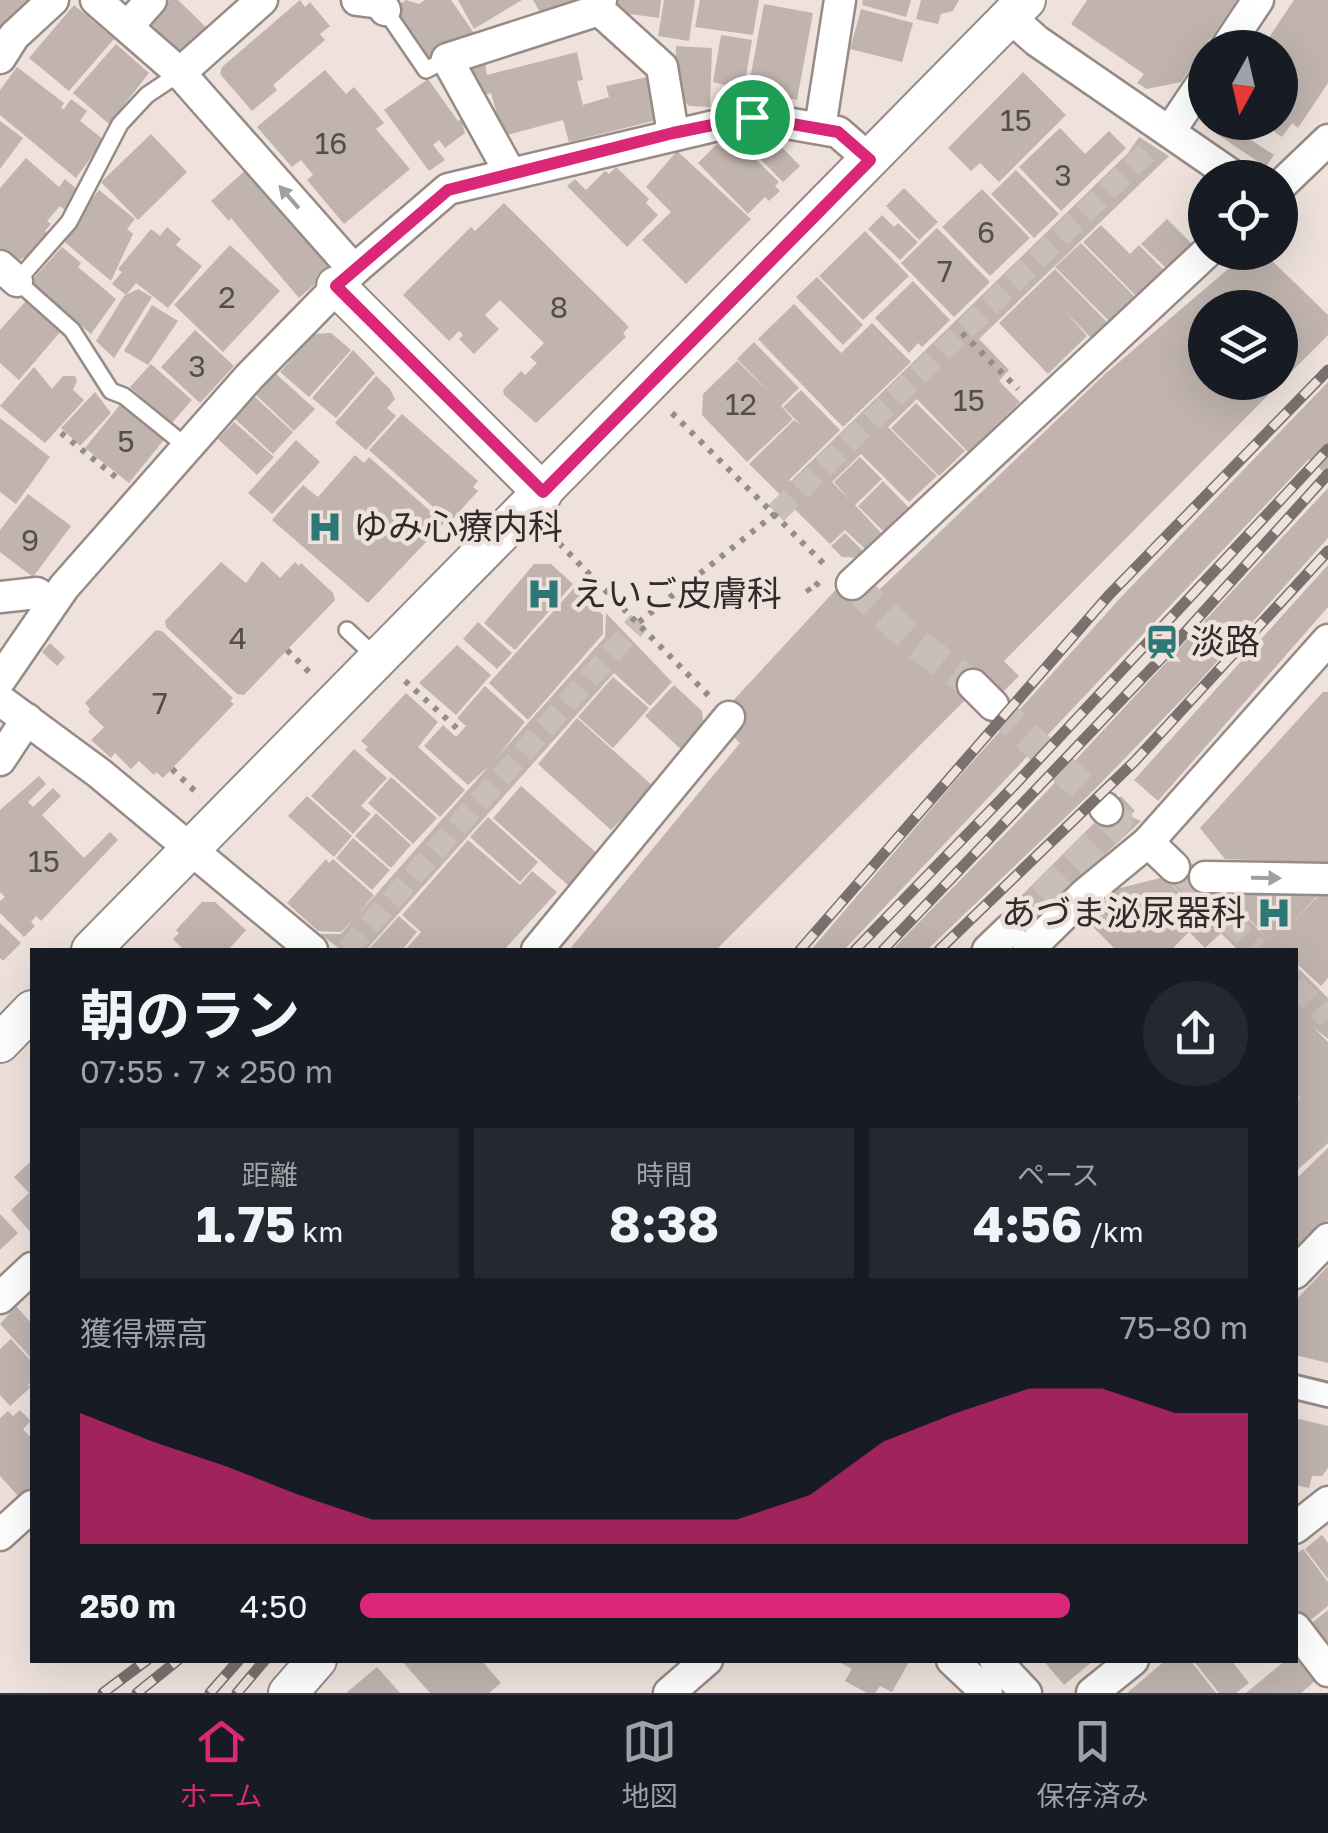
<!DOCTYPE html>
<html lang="ja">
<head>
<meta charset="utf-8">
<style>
  body { margin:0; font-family:"Golos Text","Noto Sans JP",sans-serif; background:#242831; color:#f1f3f6; height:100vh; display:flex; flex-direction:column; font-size:38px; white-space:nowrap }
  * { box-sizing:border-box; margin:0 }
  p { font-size:32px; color:#9ea1a6 }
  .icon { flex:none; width:55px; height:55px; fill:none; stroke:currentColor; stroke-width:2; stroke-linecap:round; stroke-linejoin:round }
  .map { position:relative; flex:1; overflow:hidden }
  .sheet { position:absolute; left:30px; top:948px; width:1268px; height:715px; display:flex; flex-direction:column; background:#171b24; border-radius:0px; box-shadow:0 10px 40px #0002 }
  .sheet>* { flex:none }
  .needle { width:65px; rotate:188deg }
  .fabs { position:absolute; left:1188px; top:30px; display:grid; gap:20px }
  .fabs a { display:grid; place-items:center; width:110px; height:110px; border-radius:50%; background:#171b24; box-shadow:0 10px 40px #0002; font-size:50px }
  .pin { position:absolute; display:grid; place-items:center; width:85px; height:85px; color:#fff; margin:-42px; border:5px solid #fff; border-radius:50%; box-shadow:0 2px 10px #0007 }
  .round { display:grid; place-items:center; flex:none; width:105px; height:105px; border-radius:52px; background:#242831 }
  .summary { display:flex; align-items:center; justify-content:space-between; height:170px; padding:0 50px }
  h1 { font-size:55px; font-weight:700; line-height:75px }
  .figures { display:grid; grid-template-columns:repeat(3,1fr); gap:15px; height:170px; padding:10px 50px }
  .figures div { display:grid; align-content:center; border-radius:0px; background:#242831; text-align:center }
  .figures b { font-size:50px; font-weight:700 }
  .figures small { font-size:28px; font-weight:400 }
  .figures p { font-size:28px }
  .chart { height:280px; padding:20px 50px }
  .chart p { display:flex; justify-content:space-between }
  .chart svg { width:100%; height:180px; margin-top:10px; fill:#db2777; opacity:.7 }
  ul { padding:0 50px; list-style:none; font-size:32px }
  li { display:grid; grid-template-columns:160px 120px 1fr; align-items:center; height:75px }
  li i { height:25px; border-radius:12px; background:#db2777 }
  .tab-bar { display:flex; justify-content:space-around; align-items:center; height:140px; border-top:2px solid #363941; background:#171b24; font-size:28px; color:#9ea1a6 }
  .tab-bar a { display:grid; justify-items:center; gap:5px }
  .tab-bar .active { color:#db2777 }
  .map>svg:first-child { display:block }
  .building { fill:#c1b4af; fill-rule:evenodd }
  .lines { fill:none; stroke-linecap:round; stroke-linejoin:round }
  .pedestrian-tunnel { stroke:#c9beb8; stroke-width:22; stroke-dasharray:22 11; stroke-linecap:butt }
  .minor-tunnel { stroke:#c9beb8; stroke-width:30; stroke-dasharray:30 15; stroke-linecap:butt }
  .service-casing { stroke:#978b86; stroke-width:20 }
  .pedestrian-casing { stroke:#978b86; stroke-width:28 }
  .minor-casing { stroke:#978b86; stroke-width:35 }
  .tertiary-casing { stroke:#978b86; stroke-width:42 }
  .path { stroke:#968d88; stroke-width:6; stroke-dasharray:5 8; stroke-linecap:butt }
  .service { stroke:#fff; stroke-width:15 }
  .pedestrian { stroke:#fff; stroke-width:22 }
  .minor { stroke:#fff; stroke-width:30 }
  .tertiary { stroke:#fff; stroke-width:38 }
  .rail-casing { stroke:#79716d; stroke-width:11 }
  .rail { stroke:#efe2dc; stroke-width:8; stroke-dasharray:22; stroke-linecap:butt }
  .oneway { fill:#a2a09f }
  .route-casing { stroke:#fff; stroke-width:20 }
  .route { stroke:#db2777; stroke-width:12 }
  .labels { text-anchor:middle; stroke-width:9; stroke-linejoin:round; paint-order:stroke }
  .number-label { font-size:30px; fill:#554e4b }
  .poi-label { font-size:35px; fill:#312c2a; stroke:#efe2dc; text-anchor:start }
</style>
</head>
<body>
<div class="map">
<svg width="1328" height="1693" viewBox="0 0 1328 1693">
  <rect width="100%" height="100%" fill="#efe2dc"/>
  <g class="building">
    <polygon points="0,0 40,0 0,37"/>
    <polygon points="170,0 178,0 213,34 186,61 147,24"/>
    <polygon points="300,0 305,7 310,2 330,26 320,34 325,40 273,85 277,90 252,111 220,74 222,67"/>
    <polygon points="406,0 419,4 425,0 451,0 474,33 427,66 389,12"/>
    <polygon points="458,0 522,0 474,29"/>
    <polygon points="533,0 591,0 545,21"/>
    <polygon points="616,0 661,0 659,18 615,12"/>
    <polygon points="664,0 695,0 689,41 658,36"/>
    <polygon points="700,0 759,0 753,35 695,27"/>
    <polygon points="863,0 911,0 906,17 862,5"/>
    <polygon points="921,0 959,0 953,11 941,14 938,24 916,19"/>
    <polygon points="1087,0 1237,0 1181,82 1147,89 1137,83 1144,74 1071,24"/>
    <polygon points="1294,0 1328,0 1328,83 1298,128 1292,123 1282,137 1268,127 1271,122 1280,122 1280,48 1262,48"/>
    <polygon points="764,4 813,13 797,100 763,93 762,98 747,95"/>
    <polygon points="74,5 114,39 69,91 29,58"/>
    <polygon points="861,9 913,23 902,62 850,49"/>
    <polygon points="721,35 752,40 743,94 724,90 725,85 713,82"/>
    <polygon points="116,44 149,73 109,124 73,93"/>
    <polygon points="676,46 712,48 710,107 689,106 680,96 680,77 675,77"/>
    <polygon points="577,52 583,80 577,81 583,105 609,97 606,86 652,76 661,119 569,142 563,120 503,136 491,93 476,98 463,62 484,57 487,75"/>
    <polygon points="17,67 64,103 61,108 64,109 71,99 87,111 80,121 104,140 76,178 0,115 0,90"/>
    <polygon points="325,70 346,94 354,87 384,123 376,129 410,169 344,224 307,180 313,175 301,160 292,167 257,127"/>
    <polygon points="1023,72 1066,115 999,182 980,163 971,171 948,148"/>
    <polygon points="428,79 458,121 468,115 474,126 466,130 462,124 465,133 445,148 439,140 433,145 445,160 429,171 384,110"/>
    <polygon points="0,121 23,138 0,169"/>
    <polygon points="1212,122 1224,122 1274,155 1266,167 1208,128"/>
    <polygon points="1060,128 1085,154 1109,131 1126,148 1061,211 1019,167"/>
    <polygon points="151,134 187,172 138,220 101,182"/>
    <polygon points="772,137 800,166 783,182 755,154"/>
    <polygon points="1139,137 1169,156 979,339 1009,370 999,381 1020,402 968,452 917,399 888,427 937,476 909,502 861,454 832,482 852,502 834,482 860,457 882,479 855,505 883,535 867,551 845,530 830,544 749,464 794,420 801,425 783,407 801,390 840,430 788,481 792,480 1128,153"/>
    <polygon points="735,139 779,182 775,186 780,191 769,201 765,197 748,214 698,163 717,144 724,150"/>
    <polygon points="677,151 751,219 686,284 642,240 671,212 646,187"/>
    <polygon points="26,158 59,187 65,179 82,194 67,212 60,206 47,221 51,224 45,231 49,235 33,253 19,260 0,248 0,188"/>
    <polygon points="249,167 332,259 331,270 299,298 231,218 229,221 211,201"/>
    <polygon points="616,167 649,199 646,203 658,215 627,247 567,186 575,179 586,190 605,171 609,174"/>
    <polygon points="1016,170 1059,214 1034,238 991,194"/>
    <polygon points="904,188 938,222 919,240 886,206"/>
    <polygon points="982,189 1030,238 990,276 942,227"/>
    <polygon points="99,190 135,219 127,229 133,234 111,281 61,239"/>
    <polygon points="504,203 629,327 623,333 626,337 536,423 504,395 503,390 521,371 525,375 537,363 530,357 544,343 500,300 485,315 499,329 474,354 459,339 463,335 459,331 449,341 403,295 471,227 475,231"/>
    <polygon points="882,215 894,227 898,223 918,242 900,260 868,229"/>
    <polygon points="1167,219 1193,245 1168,270 1141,244"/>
    <polygon points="1101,225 1130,254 1139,245 1164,270 1137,297 1083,242"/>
    <polygon points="167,227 181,239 176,245 202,266 168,308 136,283 126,295 112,284 122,272 118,269 151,229 160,236"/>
    <polygon points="937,228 990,282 954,317 901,263"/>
    <polygon points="865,231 909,276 863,320 819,276"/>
    <polygon points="1081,243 1135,297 1110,322 1055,267"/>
    <polygon points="230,245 280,291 223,352 174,305"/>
    <polygon points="62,247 81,263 78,267 116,299 91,334 30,282"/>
    <path d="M 1248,252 L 1263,252 L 1328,315 L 1328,335 L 1004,661 L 1019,676 L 1001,694 L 986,679 L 716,950 L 569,950 L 740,743 L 715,720 L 855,569 L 878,591 L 1105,374 ZM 1205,308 L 1280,308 L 1280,382 L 1205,382 Z"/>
    <polygon points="1055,269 1107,322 1091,338 1064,310 1087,336 1048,374 999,323"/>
    <polygon points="817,277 863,325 843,345 796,297"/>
    <polygon points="913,281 950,320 922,347 918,343 909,353 875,318"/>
    <polygon points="138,289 152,297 114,358 96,341 124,296"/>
    <polygon points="26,301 61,331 19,380 0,363 0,330"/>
    <polygon points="794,304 841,353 872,323 911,362 843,427 758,339"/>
    <polygon points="152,305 178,321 148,365 124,351"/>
    <polygon points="195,330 234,366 200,403 161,367"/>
    <polygon points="331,333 351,350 309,397 280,372 314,334"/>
    <polygon points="754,342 799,388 781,406 793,419 747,462 702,415 703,394 737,361 773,396 737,359"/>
    <polygon points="353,350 375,373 336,418 312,398"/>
    <polygon points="151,364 192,400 171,424 130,387"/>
    <polygon points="34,367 52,389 63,376 75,376 77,381 73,390 84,400 45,443 0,406"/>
    <polygon points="275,373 315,409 294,431 255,394"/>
    <polygon points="376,376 390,389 395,399 387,408 396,416 366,450 335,423"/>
    <polygon points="1328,382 1328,476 1309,459 844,950 811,950 956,780 1123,595"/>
    <polygon points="95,392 111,413 80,446 61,428"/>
    <polygon points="254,396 293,432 273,454 234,418"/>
    <polygon points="123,401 167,436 129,483 85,448"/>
    <polygon points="916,403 965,451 939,476 891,428"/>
    <polygon points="402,414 478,481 473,487 478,491 450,522 369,450"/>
    <polygon points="0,418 50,457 16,504 0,492"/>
    <polygon points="234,422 274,457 257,475 218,439"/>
    <polygon points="296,440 320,462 272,514 248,493"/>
    <polygon points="355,455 364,463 369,457 444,523 368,603 272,520 303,485 318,497"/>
    <polygon points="883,481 910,509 886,534 858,506"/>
    <polygon points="1328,488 1328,538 1195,686 1096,788 927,950 892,950 1046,792"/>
    <polygon points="28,494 71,526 33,577 0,552 0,530"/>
    <polygon points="845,533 867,555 864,558 842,557 831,546"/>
    <polygon points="262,561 280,578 295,562 299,566 301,563 333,593 335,600 244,695 237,694 166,627 165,621 221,562 246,583"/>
    <polygon points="534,564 551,564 573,584 515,650 484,623"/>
    <polygon points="1328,565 1328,607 1158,801 1134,780"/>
    <polygon points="574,588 603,615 603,634 528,720 489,683"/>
    <polygon points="606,613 672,682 650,706 614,673 366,950 341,950 320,934 341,934 353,919 341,932 318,931 287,903 326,859 329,863 333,859 374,895 356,917 489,766 468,785 424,746 443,725 456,737 466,726 457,718 485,686 525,722 498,756 605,637"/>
    <polygon points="478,622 512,653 497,669 463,639"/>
    <polygon points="156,630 162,631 233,698 230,701 234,704 163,778 156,772 154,775 139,761 131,769 115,753 111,758 91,740 104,727 88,712 90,709 85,703"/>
    <polygon points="50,643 65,657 57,666 42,652"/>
    <polygon points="457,645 491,675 456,715 419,683"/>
    <polygon points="613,677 649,708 613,748 578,717"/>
    <polygon points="674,685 702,711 704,730 684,752 645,716"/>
    <polygon points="1323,692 1328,692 1328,863 1225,859 1200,828"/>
    <polygon points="406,693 438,722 418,747 465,790 440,817 365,750 368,747 361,741"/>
    <polygon points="577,718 654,787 611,830 538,764"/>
    <polygon points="354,749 387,778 361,806 371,814 353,834 311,796"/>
    <polygon points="39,776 46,784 28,802 33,807 53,788 61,796 42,815 84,858 110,832 118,840 41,921 36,916 31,922 35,926 24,937 0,913 0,901 5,897 0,892 0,810"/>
    <polygon points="391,777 437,818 413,844 368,803"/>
    <polygon points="521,786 599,855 570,887 493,818"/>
    <polygon points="307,796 352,836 334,857 288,816"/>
    <polygon points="1121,796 1135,811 1129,816 1141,821 1017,936 967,950"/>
    <polygon points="376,813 411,845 391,868 355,836"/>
    <polygon points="488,817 538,862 520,882 470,837"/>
    <polygon points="353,838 390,870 372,890 336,858"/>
    <polygon points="468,840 520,885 532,871 557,892 504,950 405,950 421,932 402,915"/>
    <polygon points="1185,857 1272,943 1229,898 1229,890 1320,893 1287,928 1321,893 1328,894 1328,978 1321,986 1295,962 1295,950 1238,950 1221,933 1205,948 1189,932 1171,950 1116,950 1085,919 1116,889 1164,877 1204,918 1164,876"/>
    <polygon points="202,902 215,902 246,930 228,950 184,950 173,939 179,933 176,930"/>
    <polygon points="399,916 417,932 402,950 368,950"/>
    <polygon points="0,923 21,943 3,961 0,958"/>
    <polygon points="1295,965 1328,998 1328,1039 1312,1026 1328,1042 1328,1143 1295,1172 1295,1096 1301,1099 1295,1093"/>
    <polygon points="1328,1148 1328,1220 1295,1252 1295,1174 1298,1177"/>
    <polygon points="30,1162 32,1165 32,1234 11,1210 29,1193 14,1177"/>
    <polygon points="0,1214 18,1233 0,1250"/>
    <polygon points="1328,1266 1328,1363 1295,1355 1295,1301"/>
    <polygon points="16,1306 32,1324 32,1359 0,1324"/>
    <polygon points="11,1339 32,1362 32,1380 28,1385 31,1387 10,1406 0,1395 0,1349"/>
    <polygon points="20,1410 31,1421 23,1429 32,1439 32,1488 21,1499 0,1476 0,1418 8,1411 13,1416"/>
    <polygon points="1295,1418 1328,1426 1328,1468 1322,1476 1312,1476 1309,1488 1295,1485"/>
    <polygon points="1322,1535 1328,1543 1328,1579 1305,1549"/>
    <polygon points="1303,1549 1328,1582 1328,1606 1306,1624 1295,1611 1295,1555"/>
    <polygon points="1328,1610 1328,1652 1308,1626"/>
    <polygon points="1295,1652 1322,1675 1301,1693 1246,1693 1286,1660 1295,1660"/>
    <polygon points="401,1660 481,1660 501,1683 489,1693 430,1693"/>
    <polygon points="835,1660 909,1660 909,1662 892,1692 880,1686 875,1693 867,1693 845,1681 852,1669"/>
    <polygon points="1043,1660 1094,1660 1064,1685"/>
    <polygon points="1166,1660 1190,1660 1216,1693 1127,1693"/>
    <polygon points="1193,1660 1231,1660 1249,1683 1236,1693 1219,1693"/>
    <polygon points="377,1667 400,1693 346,1693"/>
  </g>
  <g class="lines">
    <g class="pedestrian-tunnel">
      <polyline points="776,513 1154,145"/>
      <polyline points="1182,875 1258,950"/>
      <polyline points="347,950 639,622"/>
      <polyline points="1295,985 1328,1018"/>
    </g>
    <g class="minor-tunnel">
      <polyline points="852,584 915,643 973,685"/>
      <polyline points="993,705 1105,808"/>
      <polyline points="1010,929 1118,820 1107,810"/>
    </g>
    <g class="service-casing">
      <g id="service">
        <polyline points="385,10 426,70 447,59"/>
        <polyline points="180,73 147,95 120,124 69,222 17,281 72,330 111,391 124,396 187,447"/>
        <polyline points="347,630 378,659"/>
      </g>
    </g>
    <g class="pedestrian-casing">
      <polyline id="pedestrian" points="1295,1387 1328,1395"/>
    </g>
    <g class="minor-casing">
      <g id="minor">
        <polyline points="96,0 180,73 354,270"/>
        <polyline points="357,0 380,3 385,10"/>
        <polyline points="601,0 599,10 662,67 673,133"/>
        <polyline points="1011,18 1037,41 1236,178"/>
        <polyline points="128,26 151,0"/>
        <polyline points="1226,48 1258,0"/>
        <polyline points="0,58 14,36 53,0"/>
        <polyline points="180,73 262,0"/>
        <polyline points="820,128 840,0"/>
        <polyline points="1170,131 1205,79"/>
        <polyline points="510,173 447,59 599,10"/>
        <polyline points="1280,186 1328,140"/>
        <polyline points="0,266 17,281"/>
        <polyline points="852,584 1207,252"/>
        <polyline points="0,597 37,593 51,603"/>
        <polyline points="0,680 64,587 249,377 354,270 448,189 752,117 838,132 870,160"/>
        <polyline points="973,685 993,705"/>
        <polyline points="0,700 99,773 312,950"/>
        <polyline points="0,760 27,719"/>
        <polyline points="1105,808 1107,810"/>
        <polyline points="1148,842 1174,867"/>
        <polyline points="1205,877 1328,879"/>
        <polyline points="537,950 729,717"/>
        <polyline points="988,950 1010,929"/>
        <polyline points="1028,950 1086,893 1148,842 1328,640"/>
        <polyline points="1295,1273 1328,1239"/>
        <polyline points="0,1298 32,1268"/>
        <polyline points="1295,1528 1328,1502"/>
        <polyline points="0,1535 32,1506"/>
        <polyline points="1295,1628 1328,1671"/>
        <polyline points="952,1660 987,1693"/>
        <polyline points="995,1660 1026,1693"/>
        <polyline points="669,1693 707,1660"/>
        <polyline points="1092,1693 1133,1660"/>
      </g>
    </g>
    <g class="tertiary-casing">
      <g id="tertiary">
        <polyline points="336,286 543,493"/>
        <polyline points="91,950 1026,0"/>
        <polyline points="0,1043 32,1010"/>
        <polyline points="288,1693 317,1660"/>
      </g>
    </g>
    <g class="path">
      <polyline points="962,333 1018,389"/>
      <polyline points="672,413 827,567"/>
      <polyline points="61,433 117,478"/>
      <polyline points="550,534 710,697"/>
      <polyline points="807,588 810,592 819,582"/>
      <polyline points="639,622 776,513"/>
      <polyline points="287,650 312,675"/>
      <polyline points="405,681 461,732"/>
      <polyline points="172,769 197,793"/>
    </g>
    <use href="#service" class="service"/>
    <use href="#pedestrian" class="pedestrian"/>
    <use href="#minor" class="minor"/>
    <use href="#tertiary" class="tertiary"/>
    <g class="rail-casing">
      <g id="rail">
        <polyline points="800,950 1109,595 1328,370"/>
        <polyline points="855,950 1011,789 1328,449"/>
        <polyline points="883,950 1170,649 1328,474"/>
        <polyline points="939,950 1135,761 1328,551"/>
        <polyline points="103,1693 147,1660"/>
        <polyline points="137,1693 178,1660"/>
        <polyline points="210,1693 239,1660"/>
        <polyline points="237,1693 265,1660"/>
      </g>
    </g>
    <use href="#rail" class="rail"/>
  </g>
  <defs><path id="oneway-solid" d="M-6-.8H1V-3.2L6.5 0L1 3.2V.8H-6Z" transform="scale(2.5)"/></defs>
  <g class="oneway">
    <use href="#oneway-solid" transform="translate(289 197) rotate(-131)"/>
    <use href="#oneway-solid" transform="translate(1266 878) rotate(1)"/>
  </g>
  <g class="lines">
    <g class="route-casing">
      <polygon id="route" points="752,117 838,132 870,160 543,492 336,286 448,190 673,133"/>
    </g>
    <use href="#route" class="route"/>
  </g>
  <defs>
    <g id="hospital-bare" transform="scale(2.7)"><path d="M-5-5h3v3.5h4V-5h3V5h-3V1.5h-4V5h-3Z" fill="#2d7777" stroke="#efe2dc" stroke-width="2.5" paint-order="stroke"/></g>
    <g id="station-bare" transform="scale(2.7)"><path d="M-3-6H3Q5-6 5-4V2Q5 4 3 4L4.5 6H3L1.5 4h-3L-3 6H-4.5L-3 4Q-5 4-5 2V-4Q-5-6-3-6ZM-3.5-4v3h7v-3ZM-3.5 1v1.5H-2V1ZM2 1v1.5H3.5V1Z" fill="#2d7777" stroke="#efe2dc" stroke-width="2.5" paint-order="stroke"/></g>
  </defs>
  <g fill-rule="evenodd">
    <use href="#hospital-bare" x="325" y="527"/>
    <use href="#hospital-bare" x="544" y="594"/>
    <use href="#station-bare" x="1162" y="642"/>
    <use href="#hospital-bare" x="1274" y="913"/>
  </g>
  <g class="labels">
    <g class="number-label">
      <text x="1016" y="131">15</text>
      <text x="331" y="154">16</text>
      <text x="1063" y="186">3</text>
      <text x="986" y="243">6</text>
      <text x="945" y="282">7</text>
      <text x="227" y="308">2</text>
      <text x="559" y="318">8</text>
      <text x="197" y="377">3</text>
      <text x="969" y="411">15</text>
      <text x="741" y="415">12</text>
      <text x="126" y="452">5</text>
      <text x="30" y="551">9</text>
      <text x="238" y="649">4</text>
      <text x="160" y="714">7</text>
      <text x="44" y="872">15</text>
    </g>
    <g class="poi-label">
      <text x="353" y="539">ゆみ心療内科</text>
      <text x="572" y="606">えいご皮膚科</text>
      <text x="1190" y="654">淡路</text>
      <text x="1246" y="925" text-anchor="end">あづま泌尿器科</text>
    </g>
  </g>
</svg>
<div class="fabs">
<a><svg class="needle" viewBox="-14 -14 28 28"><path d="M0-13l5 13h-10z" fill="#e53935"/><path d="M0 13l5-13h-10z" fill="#9ea1a6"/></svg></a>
<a><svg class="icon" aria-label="locate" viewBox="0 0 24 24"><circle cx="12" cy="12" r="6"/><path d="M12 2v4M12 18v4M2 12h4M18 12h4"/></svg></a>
<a><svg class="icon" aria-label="layers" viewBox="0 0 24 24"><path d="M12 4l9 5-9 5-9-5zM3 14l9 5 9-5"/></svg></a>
</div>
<div class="pin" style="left:752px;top:117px;background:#1e9e55"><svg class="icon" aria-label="arrive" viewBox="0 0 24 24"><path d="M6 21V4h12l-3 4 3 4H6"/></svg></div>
<section class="sheet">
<div class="summary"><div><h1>朝のラン</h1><p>07:55 · 7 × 250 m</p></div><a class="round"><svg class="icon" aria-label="share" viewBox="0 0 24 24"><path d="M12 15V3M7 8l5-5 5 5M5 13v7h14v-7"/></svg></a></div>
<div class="figures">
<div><p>距離</p><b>1.75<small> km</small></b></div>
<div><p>時間</p><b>8:38</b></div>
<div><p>ペース</p><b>4:56<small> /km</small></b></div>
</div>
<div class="chart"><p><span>獲得標高</span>75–80 m</p>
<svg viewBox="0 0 160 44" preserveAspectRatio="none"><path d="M0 44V12L10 19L20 25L30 32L40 38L50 38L60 38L70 38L80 38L90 38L100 32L110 19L120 12L130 6L140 6L150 12L160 12V44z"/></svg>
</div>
<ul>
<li><b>250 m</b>4:50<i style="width:80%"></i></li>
</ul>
</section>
</div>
<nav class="tab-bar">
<a class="active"><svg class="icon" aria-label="home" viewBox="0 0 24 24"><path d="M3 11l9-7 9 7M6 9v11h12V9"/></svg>ホーム</a>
<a><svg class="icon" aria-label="map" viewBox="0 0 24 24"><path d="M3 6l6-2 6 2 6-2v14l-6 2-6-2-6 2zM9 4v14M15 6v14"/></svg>地図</a>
<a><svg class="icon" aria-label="saved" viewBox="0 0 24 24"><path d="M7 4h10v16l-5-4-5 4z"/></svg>保存済み</a>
</nav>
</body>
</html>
